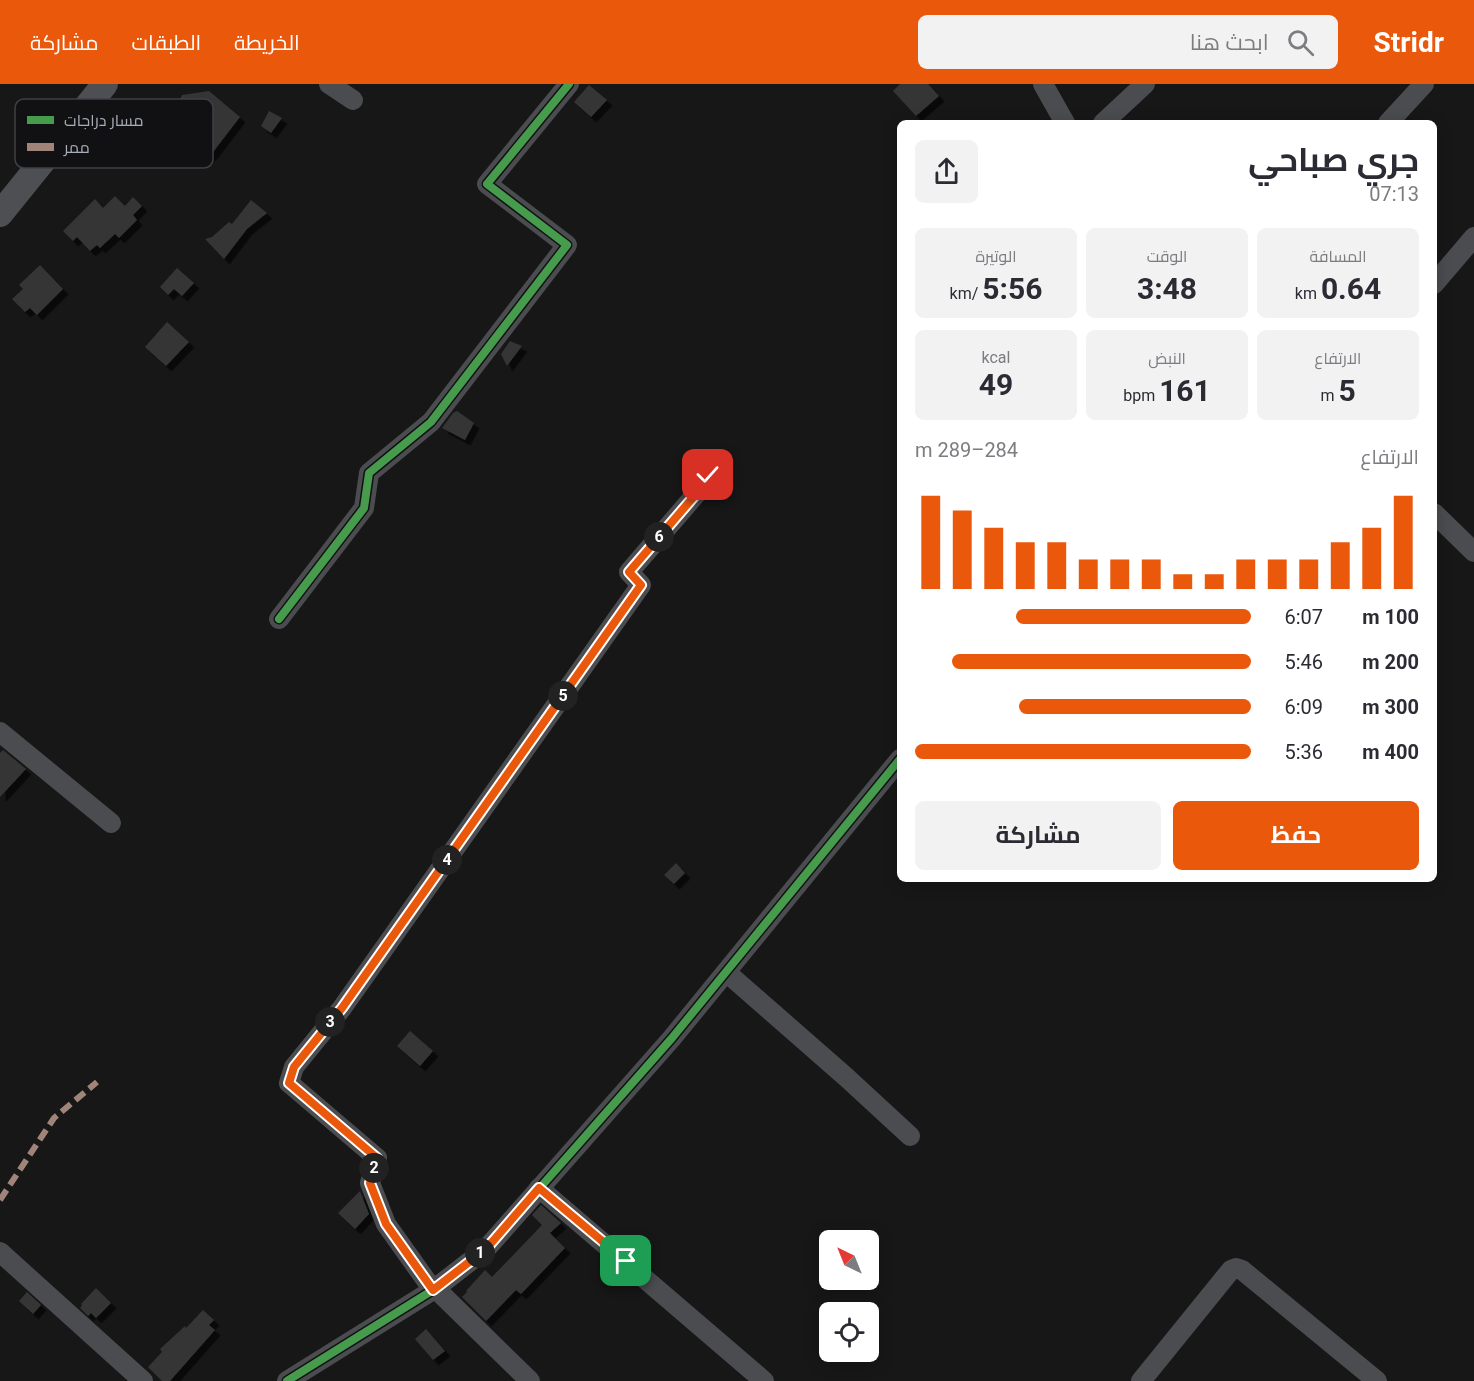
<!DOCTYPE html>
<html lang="ar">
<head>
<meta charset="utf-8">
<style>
  body { margin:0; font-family:Roboto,Cairo,sans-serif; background:#f2f2f3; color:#2b2b33; direction:rtl; height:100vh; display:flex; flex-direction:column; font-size:22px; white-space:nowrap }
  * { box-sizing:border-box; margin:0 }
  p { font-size:20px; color:#7c7c81 }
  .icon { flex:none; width:33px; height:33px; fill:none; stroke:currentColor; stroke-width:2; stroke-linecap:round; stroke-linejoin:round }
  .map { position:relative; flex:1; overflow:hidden; direction:ltr }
  .sheet { position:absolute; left:897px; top:36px; width:540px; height:762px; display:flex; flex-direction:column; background:#fff; border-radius:9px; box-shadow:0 3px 15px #0003; direction:rtl }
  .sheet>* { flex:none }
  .needle { width:39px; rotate:317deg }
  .controls { position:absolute; left:819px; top:1146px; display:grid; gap:12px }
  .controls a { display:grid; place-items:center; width:60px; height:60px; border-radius:9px; background:#fff; box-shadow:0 3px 15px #0003; font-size:30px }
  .pin { position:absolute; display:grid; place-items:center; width:51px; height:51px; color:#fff; margin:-26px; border-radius:12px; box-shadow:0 3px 9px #0006 }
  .km { position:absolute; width:30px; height:30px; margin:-15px; border-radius:50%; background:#222; color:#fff; font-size:16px; line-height:30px; text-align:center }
  .round { display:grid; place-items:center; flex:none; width:63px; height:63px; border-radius:9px; background:#f2f2f3 }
  .headline { display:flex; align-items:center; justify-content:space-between; height:102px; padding:0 18px }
  h1 { font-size:33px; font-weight:700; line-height:45px }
  .stats { display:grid; grid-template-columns:repeat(3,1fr); gap:9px; height:102px; padding:6px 18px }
  .stats div { display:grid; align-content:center; border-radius:9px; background:#f2f2f3; text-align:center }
  .stats b { font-size:30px; font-weight:700 }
  .stats small { font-size:16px; font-weight:400 }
  .stats p { font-size:16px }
  .chart { height:168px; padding:12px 18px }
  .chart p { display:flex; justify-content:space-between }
  .chart svg { width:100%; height:108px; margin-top:6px; stroke:#ea580c; stroke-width:6 }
  .primary-button { display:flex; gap:12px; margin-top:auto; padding:12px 18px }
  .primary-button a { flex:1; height:69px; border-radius:9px; background:#ea580c; color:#fff; font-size:24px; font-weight:700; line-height:69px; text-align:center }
  .primary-button a+a { background:#f2f2f3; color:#2b2b33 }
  ul { padding:0 18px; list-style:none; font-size:20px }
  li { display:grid; grid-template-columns:96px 72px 1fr; align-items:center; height:45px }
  li i { height:15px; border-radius:8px; background:#ea580c }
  header { display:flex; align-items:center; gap:36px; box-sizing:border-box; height:84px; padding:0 30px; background:#ea580c; color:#fff }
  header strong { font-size:28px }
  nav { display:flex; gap:33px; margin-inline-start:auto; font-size:21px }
  .search { width:420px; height:54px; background:#f2f2f3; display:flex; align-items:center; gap:15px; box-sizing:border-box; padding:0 21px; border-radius:9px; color:#7c7c81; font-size:22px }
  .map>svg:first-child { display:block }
  .building { fill:#353536; filter:url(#shadow) }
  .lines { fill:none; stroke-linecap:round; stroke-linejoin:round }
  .minor { stroke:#4b4c50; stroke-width:20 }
  .major { stroke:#4d4f52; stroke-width:26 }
  .quiet { stroke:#a18479; stroke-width:6; stroke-dasharray:12 6; stroke-linecap:butt }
  .cycleway-casing { stroke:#111113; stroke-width:11 }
  .cycleway { stroke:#469c4c; stroke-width:8 }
  .route-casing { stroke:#fff; stroke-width:12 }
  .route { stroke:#ea580c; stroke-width:8 }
  .key { fill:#111113; stroke:#3e4045; stroke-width:1.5 }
  .key-label { font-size:16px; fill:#a8adb8 }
</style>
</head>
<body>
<header>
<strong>Stridr</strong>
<div class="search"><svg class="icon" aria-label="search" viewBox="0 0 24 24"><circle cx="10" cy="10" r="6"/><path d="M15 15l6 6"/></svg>ابحث هنا</div>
<nav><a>الخريطة</a><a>الطبقات</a><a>مشاركة</a></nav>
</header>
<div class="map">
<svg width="1474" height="1297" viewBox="0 0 1474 1297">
  <defs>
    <filter id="shadow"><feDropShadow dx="5.5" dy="5.5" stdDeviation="0" flood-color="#0009"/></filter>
  </defs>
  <rect width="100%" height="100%" fill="#171717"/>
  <g class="building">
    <polygon points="900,0 928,0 939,12 916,32 893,7"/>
    <polygon points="589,1 607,16 591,33 574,18"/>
    <polygon points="209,7 240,33 210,72 167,43 182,11"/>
    <polygon points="269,27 282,34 271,49 261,42"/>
    <polygon points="115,112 125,122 133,113 142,122 133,131 137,136 119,154 115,150 100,164 97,161 90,167 77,153 73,157 63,147 95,115 103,124"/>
    <polygon points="251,116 267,129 247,145 224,175 205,155 212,153 229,138 232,140"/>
    <polygon points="40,181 63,205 37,231 30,224 25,228 12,215 23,205 19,201"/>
    <polygon points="177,184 194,199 182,212 174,205 168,211 160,203"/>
    <polygon points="167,238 189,258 166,282 145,263"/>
    <polygon points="510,257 522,262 507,282 501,270"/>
    <polygon points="457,327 474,339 465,356 442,344 453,329"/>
    <polygon points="3,666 26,685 0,713 0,669"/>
    <polygon points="676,779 685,789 674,800 664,791"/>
    <polygon points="410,947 433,967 420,982 397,962"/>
    <polygon points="360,1107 369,1130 355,1145 338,1129"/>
    <polygon points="541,1121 561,1139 550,1149 565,1164 521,1210 516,1206 486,1237 462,1213 467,1208 466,1207 485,1186 492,1193 542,1141 532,1131"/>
    <polygon points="96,1204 111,1219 96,1234 91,1229 88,1232 80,1224 82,1221 81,1220"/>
    <polygon points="27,1208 41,1221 33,1230 19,1217"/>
    <polygon points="203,1226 214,1236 209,1241 215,1246 170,1297 162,1297 148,1283 162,1268 160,1265 185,1242 186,1244"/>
    <polygon points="426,1245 445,1267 433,1276 415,1255"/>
  </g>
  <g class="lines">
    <g class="minor">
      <polyline points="329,0 353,16"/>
      <polyline points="1043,0 1065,39"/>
      <polyline points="1103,39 1145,0"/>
      <polyline points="1388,39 1424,0"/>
      <polyline points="1434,200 1474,153"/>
      <polyline points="1434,429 1474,468"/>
      <polyline points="279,535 364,424 369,389 431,338 567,161 487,100 569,0"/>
      <polyline points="0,648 111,739"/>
      <polyline points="726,888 846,993 910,1052"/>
      <polyline points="539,1104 764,1297"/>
      <polyline points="0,1168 143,1297"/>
      <polyline points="435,1204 530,1297"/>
      <polyline points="433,1206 386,1140 370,1099 377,1074 289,999 294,983 342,924 641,501 629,488 709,395 708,391"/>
      <polyline points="287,1297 433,1206 486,1165 672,954 900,675"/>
      <polyline points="1141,1297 1231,1186 1236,1184 1242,1186 1377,1297"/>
    </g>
    <polyline class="major" points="0,130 105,0"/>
    <polyline class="quiet" points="0,1116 54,1034 97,998"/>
    <g class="cycleway-casing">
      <g id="cycleway">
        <polyline points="279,535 364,424 369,389 431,338 567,161 487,100 569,0"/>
        <polyline points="433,1206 386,1140 370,1099 377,1074 289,999 294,983 342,924 641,501 629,488 709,395 708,391"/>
        <polyline points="287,1297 433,1206 486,1165 672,954 900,675"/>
      </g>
    </g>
    <use href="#cycleway" class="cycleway"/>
  </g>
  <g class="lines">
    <g class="route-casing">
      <polyline id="route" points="626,1177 539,1104 486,1165 433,1206 386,1140 370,1099 377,1074 289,999 294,983 342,924 641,501 629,488 709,395 708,391"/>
    </g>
    <use href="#route" class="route"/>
  </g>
  <rect x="15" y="15" width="198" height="69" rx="9" class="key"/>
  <rect x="27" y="32" width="27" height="8" fill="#469c4c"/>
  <rect x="27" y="59" width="27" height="8" fill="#a18479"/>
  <g class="key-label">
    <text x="64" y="42">مسار دراجات</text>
    <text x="64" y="69">ممر</text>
  </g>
</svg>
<div class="controls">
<a><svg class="needle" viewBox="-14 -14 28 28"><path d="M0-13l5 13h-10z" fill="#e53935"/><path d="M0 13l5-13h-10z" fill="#7c7c81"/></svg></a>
<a><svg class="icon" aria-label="locate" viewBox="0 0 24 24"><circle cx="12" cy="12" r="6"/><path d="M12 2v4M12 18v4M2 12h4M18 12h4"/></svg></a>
</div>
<div class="pin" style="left:626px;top:1177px;background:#1e9e55"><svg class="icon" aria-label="arrive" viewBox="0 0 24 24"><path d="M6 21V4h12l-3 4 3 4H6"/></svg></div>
<div class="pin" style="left:708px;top:391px;background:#d93025"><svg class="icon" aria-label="check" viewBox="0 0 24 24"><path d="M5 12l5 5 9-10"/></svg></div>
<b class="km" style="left:480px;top:1169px">1</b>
<b class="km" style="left:374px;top:1084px">2</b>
<b class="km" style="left:330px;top:938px">3</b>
<b class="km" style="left:447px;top:776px">4</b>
<b class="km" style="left:563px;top:612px">5</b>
<b class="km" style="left:659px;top:453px">6</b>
<section class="sheet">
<div class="headline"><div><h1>جري صباحي</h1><p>07:13</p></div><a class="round"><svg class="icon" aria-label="share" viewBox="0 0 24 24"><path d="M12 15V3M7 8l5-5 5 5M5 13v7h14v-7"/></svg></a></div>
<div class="stats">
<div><p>المسافة</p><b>0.64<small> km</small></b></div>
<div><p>الوقت</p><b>3:48</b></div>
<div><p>الوتيرة</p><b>5:56<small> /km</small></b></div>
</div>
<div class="stats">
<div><p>الارتفاع</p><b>5<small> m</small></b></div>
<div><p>النبض</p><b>161<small> bpm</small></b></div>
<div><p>kcal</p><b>49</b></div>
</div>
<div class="chart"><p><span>الارتفاع</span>284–289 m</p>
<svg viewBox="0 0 160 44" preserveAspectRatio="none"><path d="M5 44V6M15 44V12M25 44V19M35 44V25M45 44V25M55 44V32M65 44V32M75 44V32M85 44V38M95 44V38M105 44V32M115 44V32M125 44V32M135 44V25M145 44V19M155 44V6"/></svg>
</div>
<ul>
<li><b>100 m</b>6:07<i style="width:70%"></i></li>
<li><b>200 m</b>5:46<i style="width:89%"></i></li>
<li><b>300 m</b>6:09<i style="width:69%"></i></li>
<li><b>400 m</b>5:36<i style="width:100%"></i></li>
</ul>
<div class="primary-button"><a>حفظ</a><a>مشاركة</a></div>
</section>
</div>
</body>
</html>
